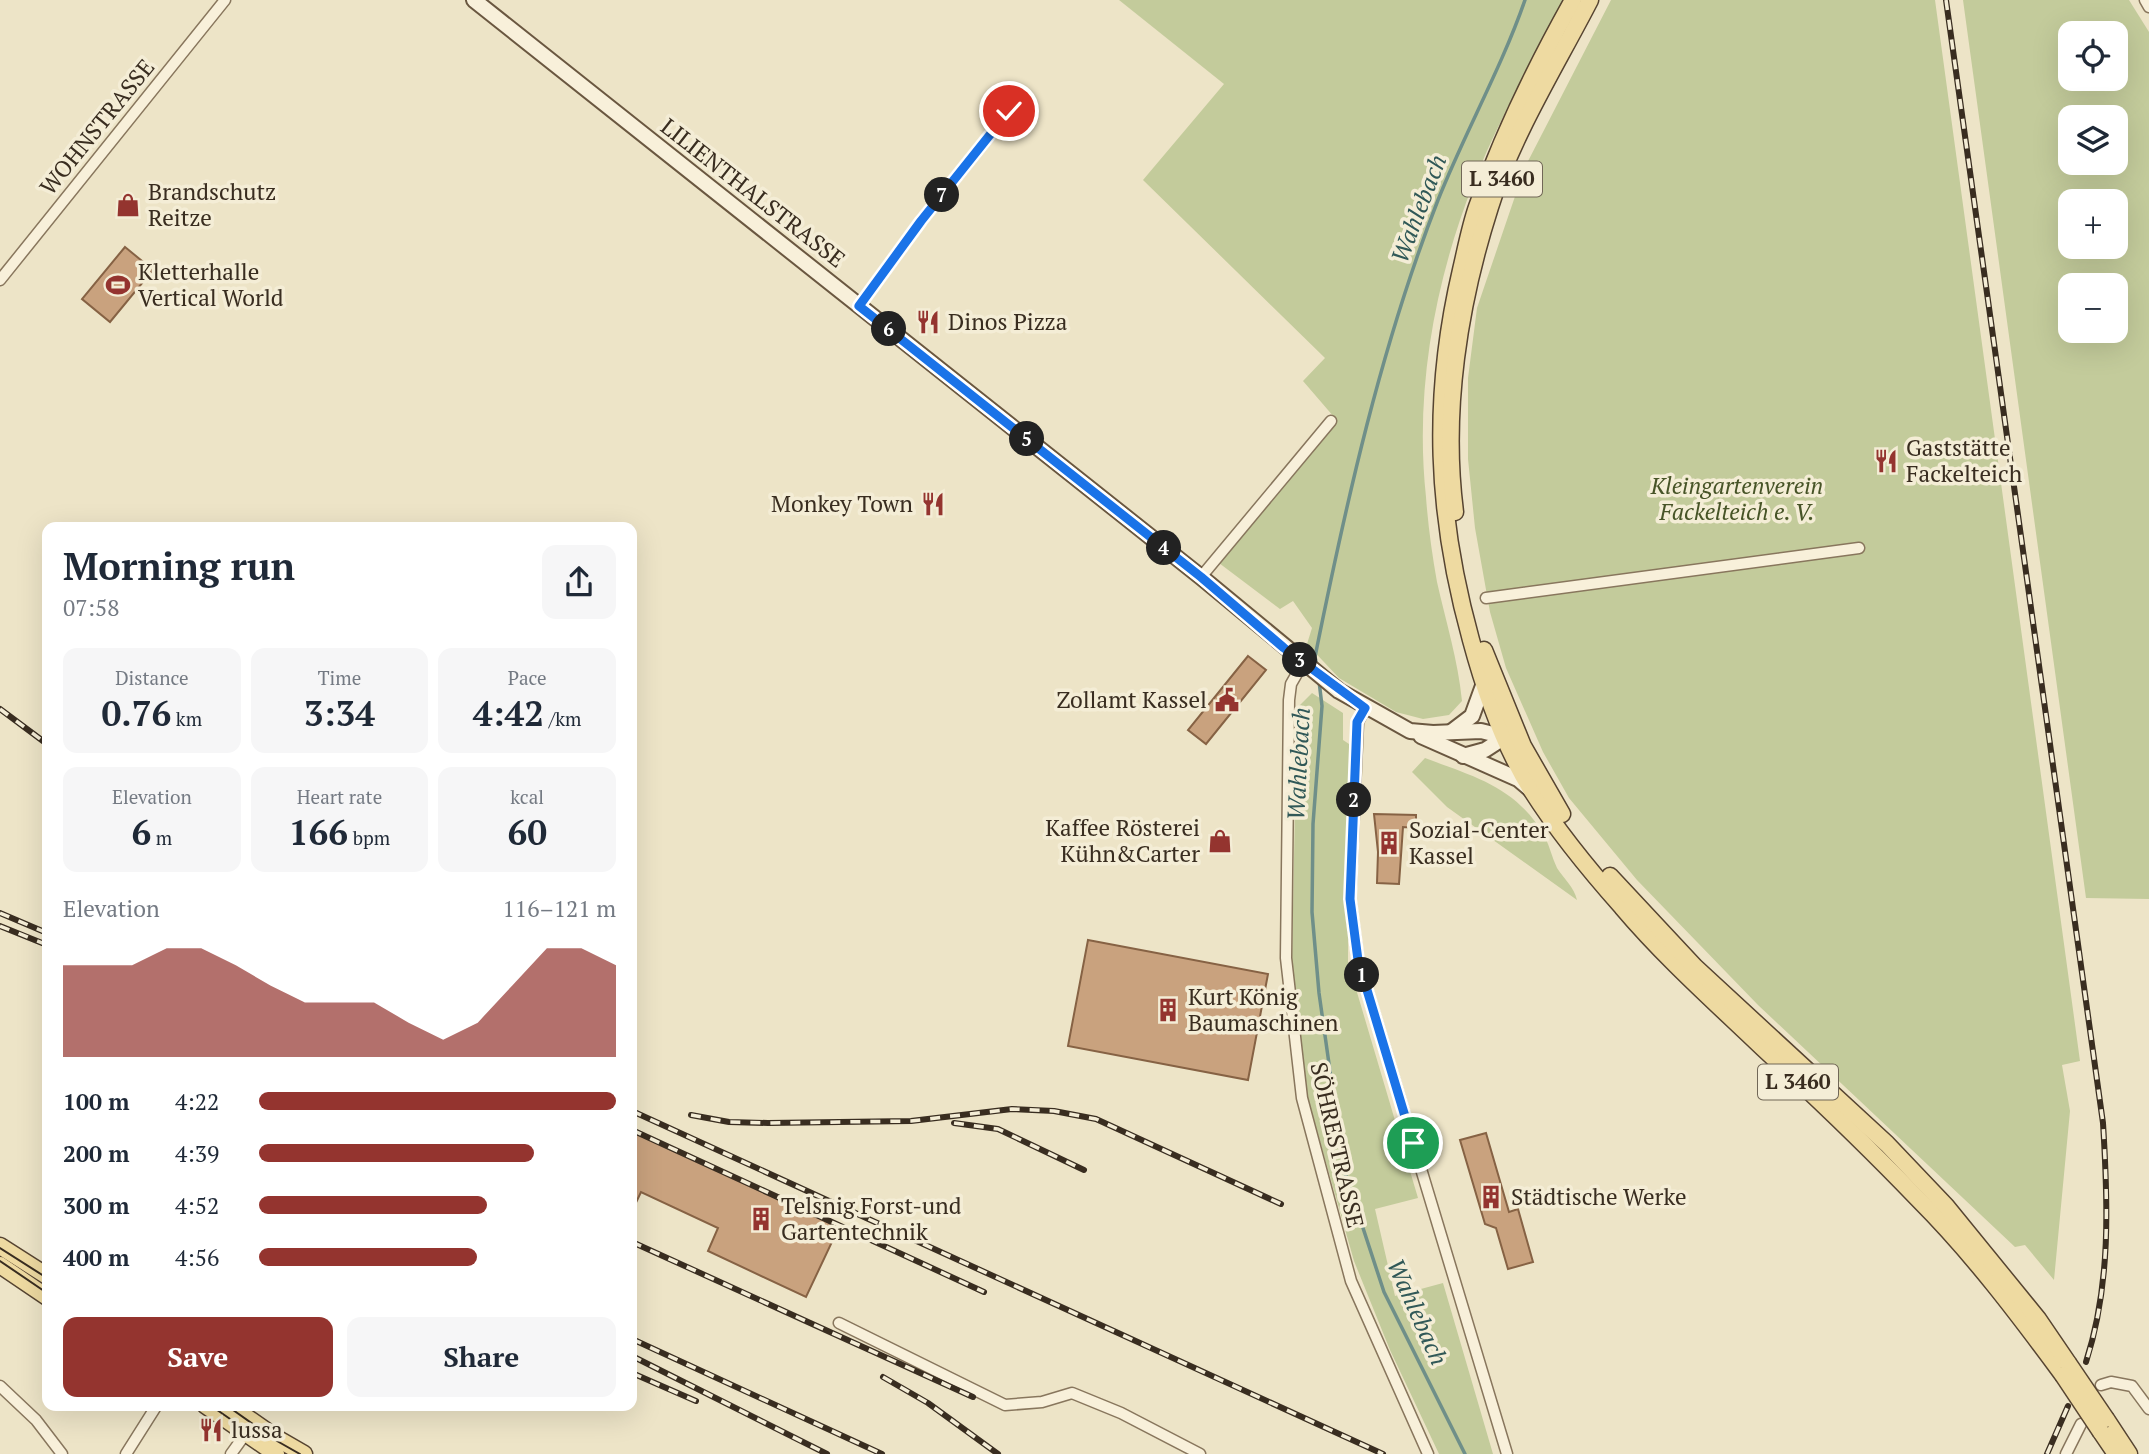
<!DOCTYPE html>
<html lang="en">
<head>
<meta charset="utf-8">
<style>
  body { margin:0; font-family:"PT Serif",serif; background:#f6f6f7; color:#1f2937; height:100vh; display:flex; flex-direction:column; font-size:26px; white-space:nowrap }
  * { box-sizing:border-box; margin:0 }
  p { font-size:23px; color:#747a83 }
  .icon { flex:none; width:38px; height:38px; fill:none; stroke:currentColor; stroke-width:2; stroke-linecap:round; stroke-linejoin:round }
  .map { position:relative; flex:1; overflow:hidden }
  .drawer { position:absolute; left:42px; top:522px; width:595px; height:889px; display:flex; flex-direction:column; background:#fff; border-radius:14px; box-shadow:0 7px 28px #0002 }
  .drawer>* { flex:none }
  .controls { position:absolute; left:2058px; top:21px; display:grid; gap:14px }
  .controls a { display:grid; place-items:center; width:70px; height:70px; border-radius:14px; background:#fff; box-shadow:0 7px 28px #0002; font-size:35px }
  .pin { position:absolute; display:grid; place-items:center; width:60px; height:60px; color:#fff; margin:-30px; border:4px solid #fff; border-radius:50%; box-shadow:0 2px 7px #0007 }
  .km { position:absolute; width:35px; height:35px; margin:-18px; border-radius:50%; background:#222; color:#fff; font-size:19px; line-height:35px; text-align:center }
  .round { display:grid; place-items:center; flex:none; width:74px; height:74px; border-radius:14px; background:#f6f6f7 }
  .overview { display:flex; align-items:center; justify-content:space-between; height:119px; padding:0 21px }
  h1 { font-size:38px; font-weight:800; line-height:52px }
  .metrics { display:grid; grid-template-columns:repeat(3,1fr); gap:10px; height:119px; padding:7px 21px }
  .metrics div { display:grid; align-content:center; border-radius:14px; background:#f6f6f7; text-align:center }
  .metrics b { font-size:35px; font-weight:800 }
  .metrics small { font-size:19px; font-weight:400 }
  .metrics p { font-size:19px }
  .chart { height:196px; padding:14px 21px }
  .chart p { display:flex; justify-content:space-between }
  .chart svg { width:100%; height:126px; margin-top:7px; fill:#94342f; opacity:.7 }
  .primary-button { display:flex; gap:14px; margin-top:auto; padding:14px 21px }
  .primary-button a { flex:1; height:80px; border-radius:14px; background:#94342f; color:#fff; font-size:28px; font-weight:800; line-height:80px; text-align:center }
  .primary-button a+a { background:#f6f6f7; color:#1f2937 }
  ul { padding:0 21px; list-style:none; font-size:23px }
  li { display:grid; grid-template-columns:112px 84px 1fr; align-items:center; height:52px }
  li i { height:18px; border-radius:9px; background:#94342f }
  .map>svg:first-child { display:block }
  .green { fill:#c3cb9b; fill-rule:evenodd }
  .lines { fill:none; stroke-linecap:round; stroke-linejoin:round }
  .stream { stroke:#6f8f89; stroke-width:3.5 }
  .building { fill:#c9a27e; stroke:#866244; stroke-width:2 }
  .minor-casing { stroke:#88765d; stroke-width:13 }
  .secondary-casing { stroke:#6a5740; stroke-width:18 }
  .primary-casing { stroke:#564431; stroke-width:19 }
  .minor { stroke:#f8f0da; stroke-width:10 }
  .secondary { stroke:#f8f0da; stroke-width:14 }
  .primary { stroke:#eedaa1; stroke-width:16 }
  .tram { stroke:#392d20; stroke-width:2 }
  .rail-casing { stroke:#392d20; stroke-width:6 }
  .rail { stroke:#f4edd6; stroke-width:3.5; stroke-dasharray:10; stroke-linecap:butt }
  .primary-bridge-casing { stroke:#564431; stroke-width:19; stroke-linecap:butt }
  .primary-bridge { stroke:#eedaa1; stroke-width:16 }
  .route-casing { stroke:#fff; stroke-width:14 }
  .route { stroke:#1a73e8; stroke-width:9 }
  .labels { text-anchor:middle; stroke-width:7; stroke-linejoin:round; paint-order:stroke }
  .shield { fill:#f4edd6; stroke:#716757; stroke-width:2 }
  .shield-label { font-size:21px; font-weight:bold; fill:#392d20 }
  .street-label { font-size:23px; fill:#392d20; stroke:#f4edd6 }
  .poi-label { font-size:23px; fill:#392d20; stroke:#f4edd6; text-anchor:start }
  .park-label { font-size:23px; font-style:italic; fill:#475427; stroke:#f4edd6 }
  .water-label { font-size:24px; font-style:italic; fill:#305857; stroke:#f4edd6 }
</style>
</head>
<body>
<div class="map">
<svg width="2149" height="1454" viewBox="0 0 2149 1454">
  <rect width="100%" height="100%" fill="#ede4c7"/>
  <g class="green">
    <path d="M 1119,0 L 1566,0 C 1545,39 1522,77 1503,117 C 1445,233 1412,367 1426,497 C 1428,525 1432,554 1437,582 C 1446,622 1458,660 1462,701 L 1449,715 L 1423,719 L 1396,712 L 1339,678 L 1307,644 L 1312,628 L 1293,601 L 1280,609 L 1219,563 L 1334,417 L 1303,381 L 1325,358 L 1143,180 L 1224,84 Z"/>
    <polygon points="1611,0 1935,0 2080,1061 2062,1065 2070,1111 2054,1280 2025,1245 2015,1247 1758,1005 1637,880 1569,798 1543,752 1506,668 1490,612 1475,528 1468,459 1468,378 1477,308 1525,167"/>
    <path d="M 1963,0 L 2129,0 L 2149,32 L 2149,899 L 2086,898 ZM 2070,33 L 2116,33 L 2116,79 L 2070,79 ZM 2070,117 L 2116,117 L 2116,163 L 2070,163 ZM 2070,201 L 2116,201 L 2116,247 L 2070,247 ZM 2070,285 L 2116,285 L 2116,331 L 2070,331 Z"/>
    <polygon points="1312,693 1343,713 1343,740 1349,744 1348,962 1418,1198 1375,1209 1395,1296 1443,1283 1493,1454 1439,1454 1390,1350 1354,1261 1308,1099 1292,960 1297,708"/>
    <path d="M 1425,758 C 1475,777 1517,787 1545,837 C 1550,847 1552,858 1557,868 C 1564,879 1574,887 1577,900 L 1447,807 L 1412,772 Z"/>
  </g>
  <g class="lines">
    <g class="stream">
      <path d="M 1317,666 L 1315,657 C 1346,503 1381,346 1438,200 C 1465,132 1501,69 1525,0"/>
      <polyline points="1319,681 1322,706 1313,824 1312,912 1319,993 1344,1170 1384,1292 1465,1454"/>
    </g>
  </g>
  <g class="building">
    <polygon points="125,247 153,270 110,322 82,299"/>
    <polygon points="1248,656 1266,670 1206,744 1188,730"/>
    <polygon points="1374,814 1416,815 1416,828 1403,827 1399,884 1377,883 1378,852"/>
    <polygon points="1088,940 1268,974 1248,1080 1068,1046"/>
    <polygon points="632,1131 839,1227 806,1297 708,1251 718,1228 641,1192 632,1211"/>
    <polygon points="1486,1133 1509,1212 1518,1209 1533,1262 1508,1269 1496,1228 1485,1224 1460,1140"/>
  </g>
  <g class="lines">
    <g class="minor-casing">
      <g id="minor">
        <polyline points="2145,0 2149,7"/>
        <polyline points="0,280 225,0"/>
        <polyline points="859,306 921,221 1018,100"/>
        <polyline points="1201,577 1331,421"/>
        <polyline points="1486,598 1859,548"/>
        <polyline points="1303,663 1291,684 1289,700 1286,958 1302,1098 1351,1281 1428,1454"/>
        <polyline points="1365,708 1358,722 1350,899 1358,960 1507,1454"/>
        <polyline points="839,1323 1005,1405 1042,1402 1072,1393 1121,1413 1200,1454"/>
        <polyline points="2101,1385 2111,1382 2132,1386 2149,1409"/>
        <polyline points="0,1386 36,1420 62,1454"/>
        <polyline points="126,1454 157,1405"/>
        <polyline points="231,1454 249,1429"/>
        <polyline points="2066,1454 2081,1424"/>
      </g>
    </g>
    <g class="secondary-casing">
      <g id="secondary">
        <polyline points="474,0 1201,577 1339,691 1410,731 1433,733 1481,731 1505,737"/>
        <polyline points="1451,732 1472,716 1484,683"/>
        <polyline points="1421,736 1518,779 1531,790"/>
        <polyline points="1463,756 1485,750 1505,737"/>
      </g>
    </g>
    <g class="primary-casing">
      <g id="primary">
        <path d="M 1573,0 C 1536,66 1502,136 1477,207 C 1470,227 1466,249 1461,270 C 1431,398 1436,514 1471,640 C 1485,692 1504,746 1532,791 C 1558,832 1590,871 1622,907 C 1666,959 1717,1004 1766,1051 C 1818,1099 1869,1148 1918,1199 C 1972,1253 2018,1314 2063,1375"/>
        <path d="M 1455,512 C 1442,411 1459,304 1490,207 C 1512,136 1556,66 1590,0"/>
        <polyline points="1484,650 1523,746 1562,814"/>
        <polyline points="1610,876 1695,967 1887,1144 1946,1206 2038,1319 2068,1363"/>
        <polyline points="0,1246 47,1276"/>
        <polyline points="0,1265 47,1297"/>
        <polyline points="205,1405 276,1454"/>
        <polyline points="229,1405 278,1439 304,1454"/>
        <polyline points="2106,1419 2129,1454"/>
        <polyline points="2101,1432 2116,1454"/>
      </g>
    </g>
    <use href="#minor" class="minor"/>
    <use href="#secondary" class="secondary"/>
    <use href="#primary" class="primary"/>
    <g class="tram">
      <polyline points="0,1248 47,1278"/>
      <polyline points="0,1261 47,1293"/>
      <polyline points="210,1405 233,1421"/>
      <polyline points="226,1405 277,1441 300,1454"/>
    </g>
    <g class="rail-casing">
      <g id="rail">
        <path d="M 1946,0 L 2103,1123 C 2108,1204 2111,1284 2086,1362"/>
        <polyline points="0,709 47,744"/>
        <polyline points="0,913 47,933"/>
        <polyline points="0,926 47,945"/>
        <polyline points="632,1111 1383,1454"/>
        <polyline points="691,1115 729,1122 768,1123 911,1121 1012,1109 1054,1111 1096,1119 1281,1204"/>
        <polyline points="954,1123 998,1129 1084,1170"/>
        <polyline points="632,1130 984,1292"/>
        <polyline points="632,1242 973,1397"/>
        <polyline points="632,1339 882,1454"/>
        <polyline points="632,1356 827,1454"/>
        <polyline points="632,1373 696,1401"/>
        <polyline points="883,1377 928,1403 998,1454"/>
        <polyline points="2047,1454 2068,1406"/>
      </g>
    </g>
    <use href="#rail" class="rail"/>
    <g class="primary-bridge-casing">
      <g id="primary-bridge">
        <polyline points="2068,1363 2106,1419"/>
        <polyline points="2063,1375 2101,1432"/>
      </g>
    </g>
    <use href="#primary-bridge" class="primary-bridge"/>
  </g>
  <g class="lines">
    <g class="route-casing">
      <polyline id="route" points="1009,111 921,221 859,306 1201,577 1284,648 1365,708 1357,722 1350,899 1358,960 1413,1143"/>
    </g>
    <use href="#route" class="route"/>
  </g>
  <defs>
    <g id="shop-bare" transform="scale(1.89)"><path d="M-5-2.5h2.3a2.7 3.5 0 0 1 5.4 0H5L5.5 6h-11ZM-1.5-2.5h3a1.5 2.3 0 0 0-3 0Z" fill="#94342f" stroke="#f4edd6" stroke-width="2.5" paint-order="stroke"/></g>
    <g id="stadium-bare" transform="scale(1.89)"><path d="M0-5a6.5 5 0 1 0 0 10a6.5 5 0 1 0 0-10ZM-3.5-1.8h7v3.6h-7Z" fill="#94342f" stroke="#f4edd6" stroke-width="2.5" paint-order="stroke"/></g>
    <g id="restaurant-bare" transform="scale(1.89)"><path d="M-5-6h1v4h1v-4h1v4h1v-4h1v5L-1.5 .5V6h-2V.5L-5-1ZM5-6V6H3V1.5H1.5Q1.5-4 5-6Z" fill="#94342f" stroke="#f4edd6" stroke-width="2.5" paint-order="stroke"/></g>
    <g id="civic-bare" transform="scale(1.89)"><path d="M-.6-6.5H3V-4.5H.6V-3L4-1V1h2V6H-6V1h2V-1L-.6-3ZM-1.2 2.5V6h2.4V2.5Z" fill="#94342f" stroke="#f4edd6" stroke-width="2.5" paint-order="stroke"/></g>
    <g id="building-bare" transform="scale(1.89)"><path d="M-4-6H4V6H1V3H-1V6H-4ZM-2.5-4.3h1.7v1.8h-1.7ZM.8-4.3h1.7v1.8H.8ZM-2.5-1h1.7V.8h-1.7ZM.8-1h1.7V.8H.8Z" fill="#94342f" stroke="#f4edd6" stroke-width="2.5" paint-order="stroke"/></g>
  </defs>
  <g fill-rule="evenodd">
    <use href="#shop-bare" x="128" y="205"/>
    <use href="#stadium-bare" x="118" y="285"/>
    <use href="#restaurant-bare" x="928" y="322"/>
    <use href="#restaurant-bare" x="1886" y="461"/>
    <use href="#restaurant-bare" x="933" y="504"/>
    <use href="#civic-bare" x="1227" y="700"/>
    <use href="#shop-bare" x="1220" y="841"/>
    <use href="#building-bare" x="1389" y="843"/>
    <use href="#building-bare" x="1168" y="1010"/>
    <use href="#building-bare" x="1491" y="1197"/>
    <use href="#building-bare" x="761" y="1219"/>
    <use href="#restaurant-bare" x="211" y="1430"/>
  </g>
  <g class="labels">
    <g class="shield">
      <rect x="1462" y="161.5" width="80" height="35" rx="5"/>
      <rect x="1758" y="1064.5" width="80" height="35" rx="5"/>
    </g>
    <g class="shield-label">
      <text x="1502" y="186">L 3460</text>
      <text x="1798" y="1089">L 3460</text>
    </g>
    <g class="street-label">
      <text transform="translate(97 127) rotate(-51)" y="8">WOHNSTRASSE</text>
      <text transform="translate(753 193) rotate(38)" y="8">LILIENTHALSTRASSE</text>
      <text transform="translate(1337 1145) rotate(77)" y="8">SÖHRESTRASSE</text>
    </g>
    <g class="poi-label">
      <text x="148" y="200">Brandschutz<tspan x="148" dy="26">Reitze</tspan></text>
      <text x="138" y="280">Kletterhalle<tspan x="138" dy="26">Vertical World</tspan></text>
      <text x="948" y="330">Dinos Pizza</text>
      <text x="1906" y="456">Gaststätte<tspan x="1906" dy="26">Fackelteich</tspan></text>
      <text x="913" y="512" text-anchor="end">Monkey Town</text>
      <text x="1207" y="708" text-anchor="end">Zollamt Kassel</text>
      <text x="1200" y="836" text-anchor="end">Kaffee Rösterei<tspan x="1200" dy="26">Kühn&amp;Carter</tspan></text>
      <text x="1409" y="838">Sozial-Center<tspan x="1409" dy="26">Kassel</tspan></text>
      <text x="1188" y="1005">Kurt König<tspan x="1188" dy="26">Baumaschinen</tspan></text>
      <text x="1511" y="1205">Städtische Werke</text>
      <text x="781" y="1214">Telsnig Forst-und<tspan x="781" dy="26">Gartentechnik</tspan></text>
      <text x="231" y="1438">lussa</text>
    </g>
    <g class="park-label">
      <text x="1737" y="494">Kleingartenverein<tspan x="1737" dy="26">Fackelteich e. V.</tspan></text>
    </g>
    <g class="water-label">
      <text transform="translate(1419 209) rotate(-69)" y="8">Wahlebach</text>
      <text transform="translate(1299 764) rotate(-87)" y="8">Wahlebach</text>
      <text transform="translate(1417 1312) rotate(66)" y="8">Wahlebach</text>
    </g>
  </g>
</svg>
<div class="controls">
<a><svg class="icon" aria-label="locate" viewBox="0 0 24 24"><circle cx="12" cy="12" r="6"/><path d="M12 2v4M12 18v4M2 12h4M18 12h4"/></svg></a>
<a><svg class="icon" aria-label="layers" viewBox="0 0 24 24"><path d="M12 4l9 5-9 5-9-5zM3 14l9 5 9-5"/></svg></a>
<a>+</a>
<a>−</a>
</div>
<div class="pin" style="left:1413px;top:1143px;background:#1e9e55"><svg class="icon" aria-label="arrive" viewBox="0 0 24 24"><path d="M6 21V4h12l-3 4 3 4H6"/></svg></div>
<div class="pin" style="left:1009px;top:111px;background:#d93025"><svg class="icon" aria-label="check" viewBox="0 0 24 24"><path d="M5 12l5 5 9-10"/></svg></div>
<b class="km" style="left:1362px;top:975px">1</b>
<b class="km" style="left:1354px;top:800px">2</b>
<b class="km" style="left:1300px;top:660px">3</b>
<b class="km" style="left:1164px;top:548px">4</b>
<b class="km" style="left:1027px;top:439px">5</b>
<b class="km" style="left:889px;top:329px">6</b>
<b class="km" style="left:942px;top:195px">7</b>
<section class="drawer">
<div class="overview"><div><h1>Morning run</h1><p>07:58</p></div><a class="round"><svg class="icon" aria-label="share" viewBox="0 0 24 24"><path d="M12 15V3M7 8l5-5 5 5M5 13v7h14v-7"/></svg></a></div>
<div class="metrics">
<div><p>Distance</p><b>0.76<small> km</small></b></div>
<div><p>Time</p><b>3:34</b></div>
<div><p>Pace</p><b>4:42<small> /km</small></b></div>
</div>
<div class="metrics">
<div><p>Elevation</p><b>6<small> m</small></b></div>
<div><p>Heart rate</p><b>166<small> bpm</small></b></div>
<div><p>kcal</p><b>60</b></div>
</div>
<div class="chart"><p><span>Elevation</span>116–121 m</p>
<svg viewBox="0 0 160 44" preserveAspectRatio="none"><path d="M0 44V12L10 12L20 12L30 6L40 6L50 12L60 19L70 25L80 25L90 25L100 32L110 38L120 32L130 19L140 6L150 6L160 12V44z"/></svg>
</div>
<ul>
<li><b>100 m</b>4:22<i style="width:100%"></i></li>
<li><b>200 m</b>4:39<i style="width:77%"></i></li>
<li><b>300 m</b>4:52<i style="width:64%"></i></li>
<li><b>400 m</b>4:56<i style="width:61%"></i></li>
</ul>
<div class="primary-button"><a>Save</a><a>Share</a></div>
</section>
</div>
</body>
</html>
